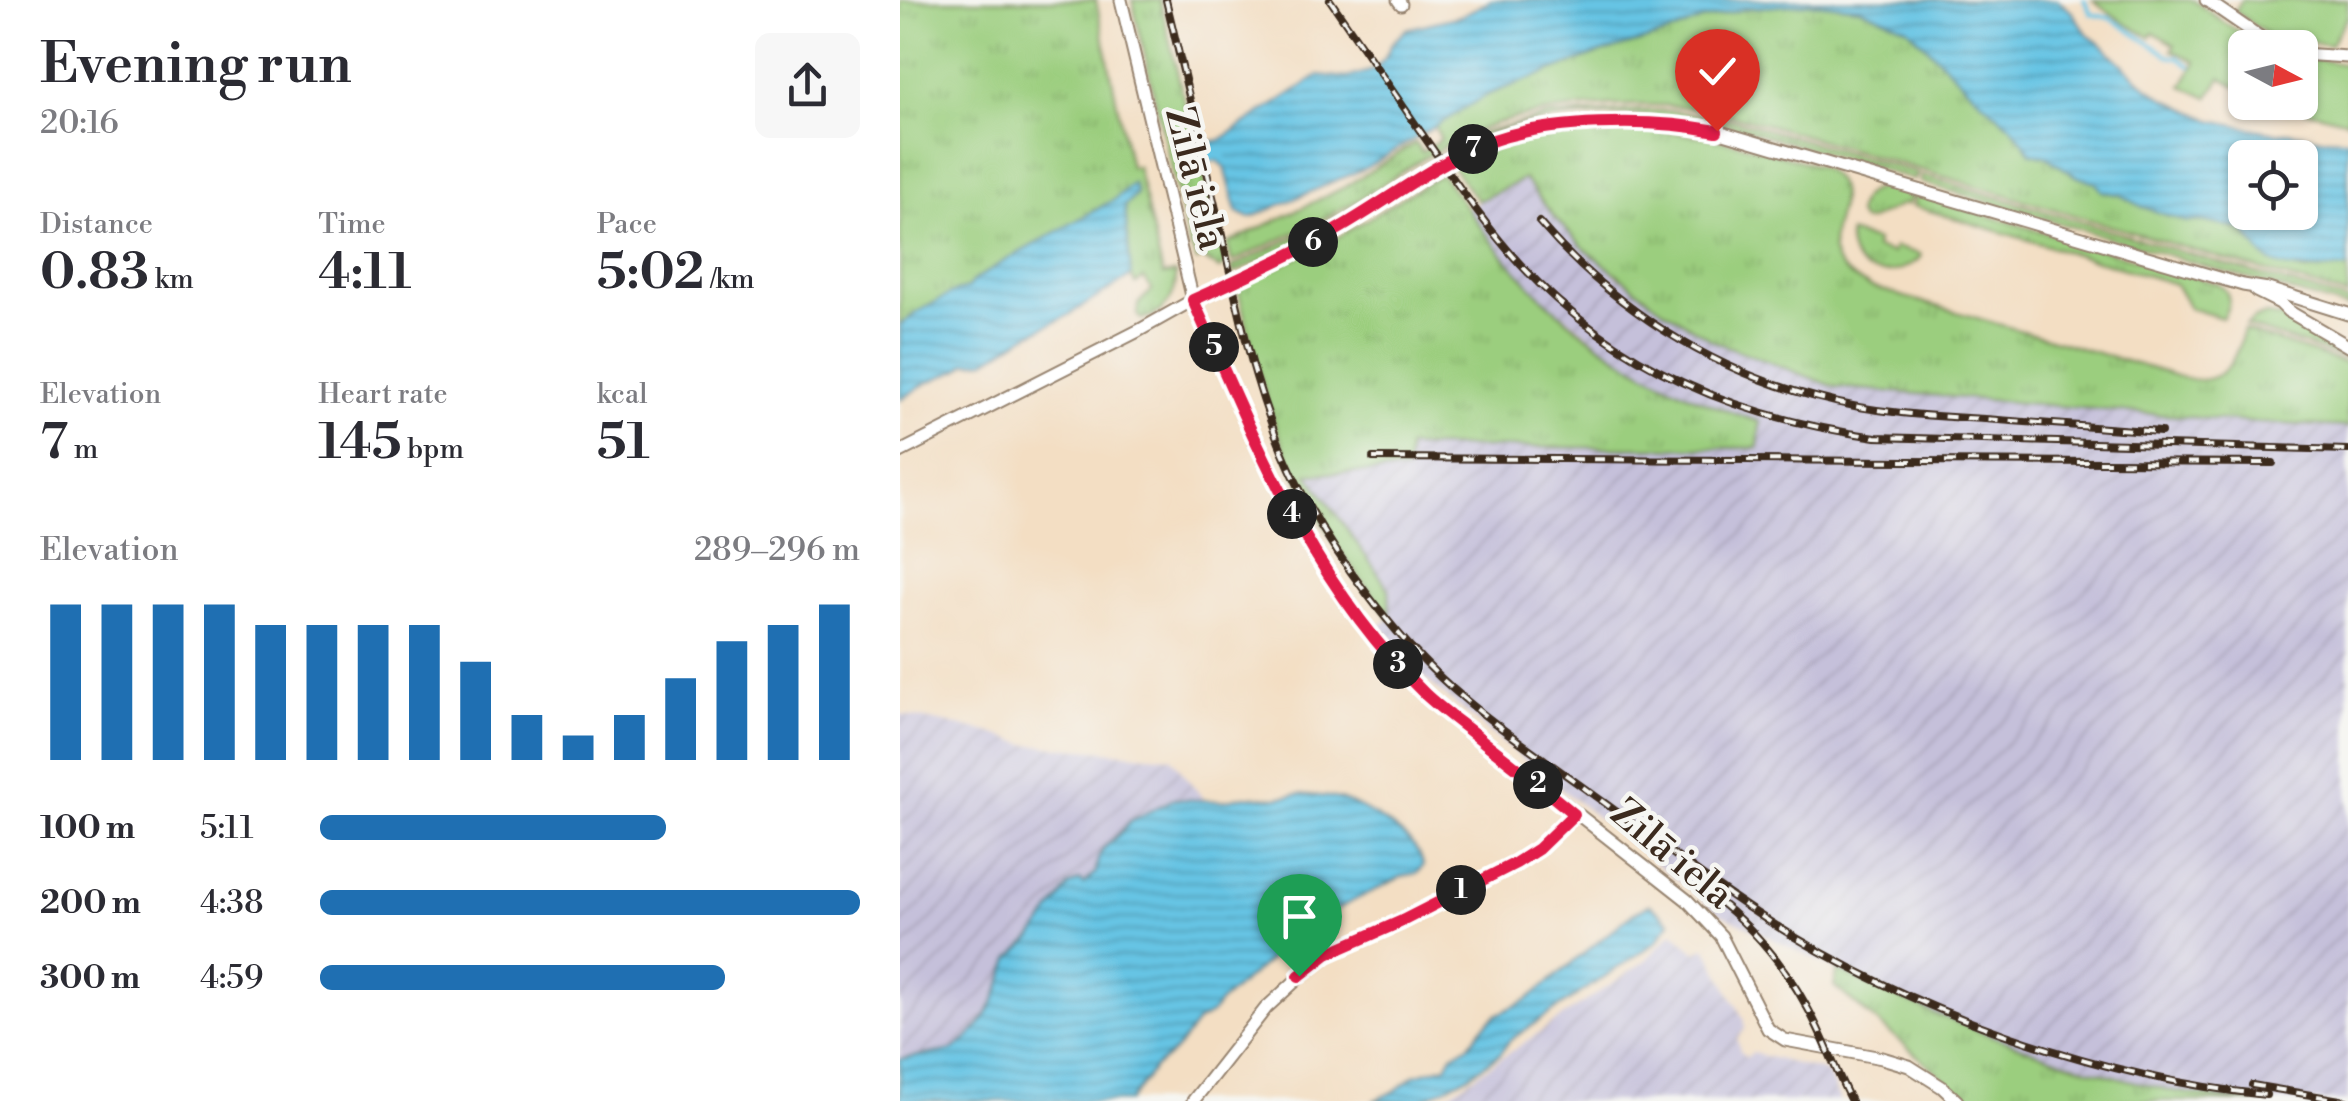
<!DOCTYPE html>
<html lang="en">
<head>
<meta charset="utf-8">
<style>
  body { margin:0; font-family:"Libre Bodoni",serif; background:#f7f7f7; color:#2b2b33; height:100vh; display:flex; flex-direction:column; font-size:38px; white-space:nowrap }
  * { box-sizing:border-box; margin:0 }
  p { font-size:32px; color:#7c7c81 }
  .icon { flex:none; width:55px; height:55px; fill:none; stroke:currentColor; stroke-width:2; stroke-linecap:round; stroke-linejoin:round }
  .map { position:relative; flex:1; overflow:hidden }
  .panel { display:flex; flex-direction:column; background:#fff; width:900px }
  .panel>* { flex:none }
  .needle { width:65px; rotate:97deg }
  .buttons { position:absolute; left:1328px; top:30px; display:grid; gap:20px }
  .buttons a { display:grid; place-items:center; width:90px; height:90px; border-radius:15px; background:#fff; box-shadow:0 2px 8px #0004; font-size:50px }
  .pin { position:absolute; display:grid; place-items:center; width:85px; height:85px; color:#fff; margin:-102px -42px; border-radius:50% 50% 50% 0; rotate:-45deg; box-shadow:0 0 10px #0007 }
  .pin .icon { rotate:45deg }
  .km { position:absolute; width:50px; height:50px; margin:-25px; border-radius:50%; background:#222; color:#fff; font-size:28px; line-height:50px; text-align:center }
  .round { display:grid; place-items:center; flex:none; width:105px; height:105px; border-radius:15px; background:#f7f7f7 }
  .headline { display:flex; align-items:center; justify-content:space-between; height:170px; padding:0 40px }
  h1 { font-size:55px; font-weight:600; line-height:75px }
  .metrics { display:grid; grid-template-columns:repeat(3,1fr); gap:15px; height:170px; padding:10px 40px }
  .metrics div { display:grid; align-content:center }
  .metrics b { font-size:50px; font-weight:600 }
  .metrics small { font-size:28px; font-weight:400 }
  .metrics p { font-size:28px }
  .chart { height:280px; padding:20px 40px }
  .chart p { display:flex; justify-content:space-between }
  .chart svg { width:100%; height:180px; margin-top:10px; stroke:#1f6fb2; stroke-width:6 }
  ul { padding:0 40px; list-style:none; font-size:32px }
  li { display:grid; grid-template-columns:160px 120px 1fr; align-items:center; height:75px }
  li i { height:25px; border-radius:12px; background:#1f6fb2 }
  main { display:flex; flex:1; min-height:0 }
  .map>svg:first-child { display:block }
  .industrial { fill:url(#industrial-furrows) }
  .grass { fill:url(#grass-tufts); stroke:#6b7c4e; stroke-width:2.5 }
  .green { fill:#9bce7e; stroke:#6b7c4e; stroke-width:2.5 }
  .water { fill:url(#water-rules); stroke:#507781; stroke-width:2.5; fill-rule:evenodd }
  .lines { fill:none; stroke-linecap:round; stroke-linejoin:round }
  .stream { stroke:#66c4e4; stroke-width:4 }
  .canal { stroke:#66c4e4; stroke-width:12 }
  .minor-casing { stroke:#978470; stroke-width:15 }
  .minor { stroke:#fff; stroke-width:11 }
  .rail-casing { stroke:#3b2a1e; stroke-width:8 }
  .rail { stroke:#f6f6f2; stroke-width:4; stroke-dasharray:11; stroke-linecap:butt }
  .route-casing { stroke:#fff; stroke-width:20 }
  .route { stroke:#e11d48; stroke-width:12 }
  .labels { text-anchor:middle; stroke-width:9; stroke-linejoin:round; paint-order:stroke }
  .street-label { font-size:40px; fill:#3b2a1e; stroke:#f6f6f2 }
</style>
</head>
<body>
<main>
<section class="panel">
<div class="headline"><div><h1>Evening run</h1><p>20:16</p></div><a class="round"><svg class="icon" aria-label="share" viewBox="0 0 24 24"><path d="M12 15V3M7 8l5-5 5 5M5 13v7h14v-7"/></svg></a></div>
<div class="metrics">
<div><p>Distance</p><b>0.83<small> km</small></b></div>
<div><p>Time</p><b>4:11</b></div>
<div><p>Pace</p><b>5:02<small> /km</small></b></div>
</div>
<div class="metrics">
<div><p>Elevation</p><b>7<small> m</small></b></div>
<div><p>Heart rate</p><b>145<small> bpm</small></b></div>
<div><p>kcal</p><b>51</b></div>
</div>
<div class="chart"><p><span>Elevation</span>289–296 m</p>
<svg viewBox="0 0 160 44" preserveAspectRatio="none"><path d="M5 44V6M15 44V6M25 44V6M35 44V6M45 44V11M55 44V11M65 44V11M75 44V11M85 44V20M95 44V33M105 44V38M115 44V33M125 44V24M135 44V15M145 44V11M155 44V6"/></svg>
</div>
<ul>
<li><b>100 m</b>5:11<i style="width:64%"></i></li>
<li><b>200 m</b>4:38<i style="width:100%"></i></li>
<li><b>300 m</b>4:59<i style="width:75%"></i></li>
</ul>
</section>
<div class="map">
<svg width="1448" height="1101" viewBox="0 0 1448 1101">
  <defs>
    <pattern id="industrial-furrows" width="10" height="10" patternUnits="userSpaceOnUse" patternTransform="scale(2.5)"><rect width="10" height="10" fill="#c5c0da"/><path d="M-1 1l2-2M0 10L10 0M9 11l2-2" fill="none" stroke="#aaa5bb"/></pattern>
    <pattern id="grass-tufts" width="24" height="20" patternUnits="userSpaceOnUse" patternTransform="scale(2.5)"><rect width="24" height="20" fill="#9bce7e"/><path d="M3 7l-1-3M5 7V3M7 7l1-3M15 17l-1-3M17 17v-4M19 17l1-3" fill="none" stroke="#86b16c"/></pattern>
    <pattern id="water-rules" width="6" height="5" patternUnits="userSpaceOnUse" patternTransform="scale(2.5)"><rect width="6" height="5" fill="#66c4e4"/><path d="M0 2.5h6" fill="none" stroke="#559fb8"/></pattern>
  </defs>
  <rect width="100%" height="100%" fill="#f6f6f2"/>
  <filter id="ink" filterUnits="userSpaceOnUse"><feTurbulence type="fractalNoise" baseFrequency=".01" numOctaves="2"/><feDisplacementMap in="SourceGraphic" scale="20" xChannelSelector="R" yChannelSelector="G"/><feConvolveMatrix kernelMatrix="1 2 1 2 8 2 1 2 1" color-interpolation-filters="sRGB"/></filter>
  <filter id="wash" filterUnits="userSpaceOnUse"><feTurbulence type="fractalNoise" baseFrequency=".0048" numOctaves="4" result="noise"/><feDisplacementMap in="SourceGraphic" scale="40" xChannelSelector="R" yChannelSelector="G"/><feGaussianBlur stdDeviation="2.25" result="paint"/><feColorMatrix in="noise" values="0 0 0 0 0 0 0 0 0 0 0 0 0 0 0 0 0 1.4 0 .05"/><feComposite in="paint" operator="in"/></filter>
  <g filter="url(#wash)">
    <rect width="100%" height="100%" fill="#f3dec3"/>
    <g class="industrial">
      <polygon points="624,179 656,219 714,274 758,306 813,341 935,387 1359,423 1448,427 1448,1101 1360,1101 1272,1091 1135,1053 987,994 819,913 595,737 523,677 478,627 490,618 407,474 506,471 507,447 858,448 860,422 809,404 754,377 711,352 644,299 609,263 567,208"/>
      <polygon points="0,714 89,732 125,744 271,757 305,801 298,894 0,1101"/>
      <polygon points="773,932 796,952 806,947 843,1018 845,1029 837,1039 840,1051 846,1057 853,1053 927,1072 940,1101 538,1101 745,961"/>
    </g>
    <g class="grass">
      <path d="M 0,0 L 196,0 L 230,167 L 237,166 L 263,275 L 276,273 C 277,296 265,315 241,319 L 238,315 L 238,304 L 252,290 L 244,278 L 236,284 L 231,276 L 225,206 L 237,194 L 233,184 L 215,199 L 103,262 L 73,281 L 68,288 L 56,291 L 19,311 L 0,325 Z"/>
      <polygon points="232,0 260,0 294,142 282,147 290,180 303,174 326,265 319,269 303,258 297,261 288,241"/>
      <path d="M 917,3 L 960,8 L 1008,28 L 1075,95 L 1112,127 L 1132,153 L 1145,156 L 1176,176 L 1196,183 L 1202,191 L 1220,195 L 1243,207 L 1287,222 L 1301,221 L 1341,229 L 1359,249 L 1376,263 L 1404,271 L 1448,268 L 1448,296 L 869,125 C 845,119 820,112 795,108 C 731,101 642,106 582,129 C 537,146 497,176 456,201 C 416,224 373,242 332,262 L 327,244 L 443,188 L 515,143 L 522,152 L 541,139 L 534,126 L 589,94 L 694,55 L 767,34 L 801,20 L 848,8 Z"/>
      <path d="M 737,110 L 774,111 L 834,120 L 1018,173 L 1015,180 L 830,125 C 752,112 655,109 581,138 C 530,159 483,194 436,222 C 402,242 368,257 333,274 L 332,267 L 440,215 L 552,148 L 580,134 L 647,116 Z"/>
      <path d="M 731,130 C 800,131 853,146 918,166 C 982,198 881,252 974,288 L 1291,380 C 1327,382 1335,360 1344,330 L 1448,364 L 1448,427 L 1359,423 L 935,387 L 813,341 L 758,306 L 685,249 L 656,219 L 624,179 L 578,201 L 552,167 C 609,136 668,132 731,130 Z"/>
      <path d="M 541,174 C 573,216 604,261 643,298 C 703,356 781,397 860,422 L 858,448 L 508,447 L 506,471 L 408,474 L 489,589 L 490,619 C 463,581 433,544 410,503 C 373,437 356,363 338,290 L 347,282 L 433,240 Z"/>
      <polygon points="1022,175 1448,301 1448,308 1020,182"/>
      <path d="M 986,186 L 1012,193 L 1008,205 L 1003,204 L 968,221 L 962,221 L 957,214 C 960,196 969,189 986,186 Z"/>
      <path d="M 1016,194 L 1318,284 C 1332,293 1331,305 1322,318 L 1289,308 L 1275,284 L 1013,206 Z"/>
      <path d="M 949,233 L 976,241 L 975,248 L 992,253 L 994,247 L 1020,254 L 1021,257 C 994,282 946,279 949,233 Z"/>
      <path d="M 1365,315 C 1391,315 1425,341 1448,354 L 1448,359 L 1346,326 L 1355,318 Z"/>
      <path d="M 938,970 C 1044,1021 1154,1064 1269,1090 C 1298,1097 1330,1098 1360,1101 L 1069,1101 L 1032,1068 L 934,986 Z"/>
    </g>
    <g class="green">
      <polygon points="1193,0 1293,0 1325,23 1365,47 1345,48 1345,91 1321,78 1308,98 1282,86 1296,62 1272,50 1275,45 1253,32 1250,37 1224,23"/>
      <polygon points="1342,0 1448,0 1448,16 1430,45 1369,36 1335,11"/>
      <polygon points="1400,56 1448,65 1448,121 1404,110 1407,97 1400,95"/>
    </g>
    <g class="water">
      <path d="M 592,0 L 1158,0 L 1172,12 L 1189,36 L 1202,45 L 1247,87 L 1264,98 L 1311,120 L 1376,133 L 1387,132 L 1421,138 L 1448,139 L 1448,268 C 1423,269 1380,275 1361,254 C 1355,246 1350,236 1341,229 L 1301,221 L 1287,222 L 1243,207 L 1220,195 L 1202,191 L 1196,183 L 1176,176 L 1145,156 L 1131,153 L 1112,127 L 1075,95 L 1008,28 L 960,8 L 917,3 L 848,8 L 801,20 L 767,34 L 694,55 L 589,94 L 466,168 L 350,218 L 337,212 L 325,167 L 318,161 L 309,161 L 305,143 L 320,140 L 419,75 L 447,78 L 474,70 L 485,58 L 492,43 L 507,29 L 560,16 ZM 1345,158 L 1400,158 L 1400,212 L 1345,212 Z"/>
      <polygon points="233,183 237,194 225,206 231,276 167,316 125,336 86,361 67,363 60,369 26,383 0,400 0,325 19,311 56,291 68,288 73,281 103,262 215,199"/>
      <path d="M 399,794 C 412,796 427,795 439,799 C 464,806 522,840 523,866 L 518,873 L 501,877 L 445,905 L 389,939 L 372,957 L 319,1003 L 311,1014 L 298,1021 L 276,1050 L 254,1068 L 229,1101 L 0,1101 L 0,1059 L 53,1050 L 66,1040 L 81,1024 L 96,998 L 110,959 L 133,937 L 169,886 L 180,880 L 184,884 L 196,872 C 197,843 216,843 230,821 L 274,799 L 323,801 L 345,796 L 376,798 Z"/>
      <polygon points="750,904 770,922 756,942 609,1041 600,1054 570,1075 520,1101 473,1101 495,1091 515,1075 546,1066 552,1055 569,1045 583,1027 596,1015 627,1000 731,915"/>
    </g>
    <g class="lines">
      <polyline class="stream" points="1184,0 1191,14 1210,18 1271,57 1277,57 1290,66"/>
      <polyline class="canal" points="288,162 307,155 321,154"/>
    </g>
  </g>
  <g filter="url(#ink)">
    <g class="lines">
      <g class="minor-casing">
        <g id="minor">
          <polyline points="221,0 293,300 363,458 412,550 464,624 525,694 787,900 821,936 868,1029 885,1040 982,1058 1009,1066 1042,1087 1057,1101"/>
          <polyline points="498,0 501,4"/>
          <polyline points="1306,0 1376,48"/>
          <polyline points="1400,54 1448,57"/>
          <polyline points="1356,291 1380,303 1388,311 1448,346"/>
          <polyline points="0,452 238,331 293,300 425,237 562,154 585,144 633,130 686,125 769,124 817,131 1343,285 1368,289 1448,314"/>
          <polyline points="293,1101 366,1008 416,962 427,954 500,921 616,863 638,849 675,813"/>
        </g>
      </g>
      <use href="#minor" class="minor"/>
      <g class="rail-casing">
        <g id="rail">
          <path d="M 266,0 C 284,74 302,148 319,222 C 340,318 359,417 408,504 C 440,562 492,632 541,678 C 590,724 648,761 702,801 C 757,841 810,884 867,920 C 1012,1012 1195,1077 1366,1095"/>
          <path d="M 430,0 C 462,46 493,92 525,138 C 555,181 585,226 621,265 C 717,368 838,418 976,437 L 1448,450"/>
          <path d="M 639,222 C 712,307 810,370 919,398 C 973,413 1029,416 1085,419 C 1144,423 1202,428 1261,432"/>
          <polyline points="473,458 1373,463"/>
          <path d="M 821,903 C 856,931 886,968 907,1007 C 924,1037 935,1070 951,1101"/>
          <polyline points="1352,1085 1446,1101"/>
        </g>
      </g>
      <use href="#rail" class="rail"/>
    </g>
  </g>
  <g class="lines" filter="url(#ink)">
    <g class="route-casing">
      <path id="route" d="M 399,976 L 427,954 L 500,922 L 616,863 L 638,849 L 674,814 C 645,790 615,766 584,742 C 565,726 543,711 525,694 C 412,585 355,440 293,300 C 337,280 381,260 424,237 C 478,208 526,168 583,144 C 644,119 752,118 817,131"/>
    </g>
    <use href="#route" class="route"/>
  </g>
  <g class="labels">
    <g class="street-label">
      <text transform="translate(297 178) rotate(76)" y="14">Zilā iela</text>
      <text transform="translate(773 853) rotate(40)" y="14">Zilā iela</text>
    </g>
  </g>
</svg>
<div class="buttons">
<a><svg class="needle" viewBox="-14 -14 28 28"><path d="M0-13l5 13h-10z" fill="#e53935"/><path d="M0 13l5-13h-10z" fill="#7c7c81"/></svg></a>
<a><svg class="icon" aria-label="locate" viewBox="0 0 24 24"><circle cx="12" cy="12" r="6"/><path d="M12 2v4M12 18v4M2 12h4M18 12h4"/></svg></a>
</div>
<div class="pin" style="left:399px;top:976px;background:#1e9e55"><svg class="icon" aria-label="arrive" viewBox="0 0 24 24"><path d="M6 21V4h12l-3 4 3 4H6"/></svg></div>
<div class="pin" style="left:817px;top:131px;background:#d93025"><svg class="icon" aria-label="check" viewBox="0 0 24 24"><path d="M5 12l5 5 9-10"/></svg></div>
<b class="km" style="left:561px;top:890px">1</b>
<b class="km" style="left:638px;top:784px">2</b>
<b class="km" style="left:498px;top:664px">3</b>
<b class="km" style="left:392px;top:514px">4</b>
<b class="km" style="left:314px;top:347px">5</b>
<b class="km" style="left:413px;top:242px">6</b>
<b class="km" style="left:573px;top:149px">7</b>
</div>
</main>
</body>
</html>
